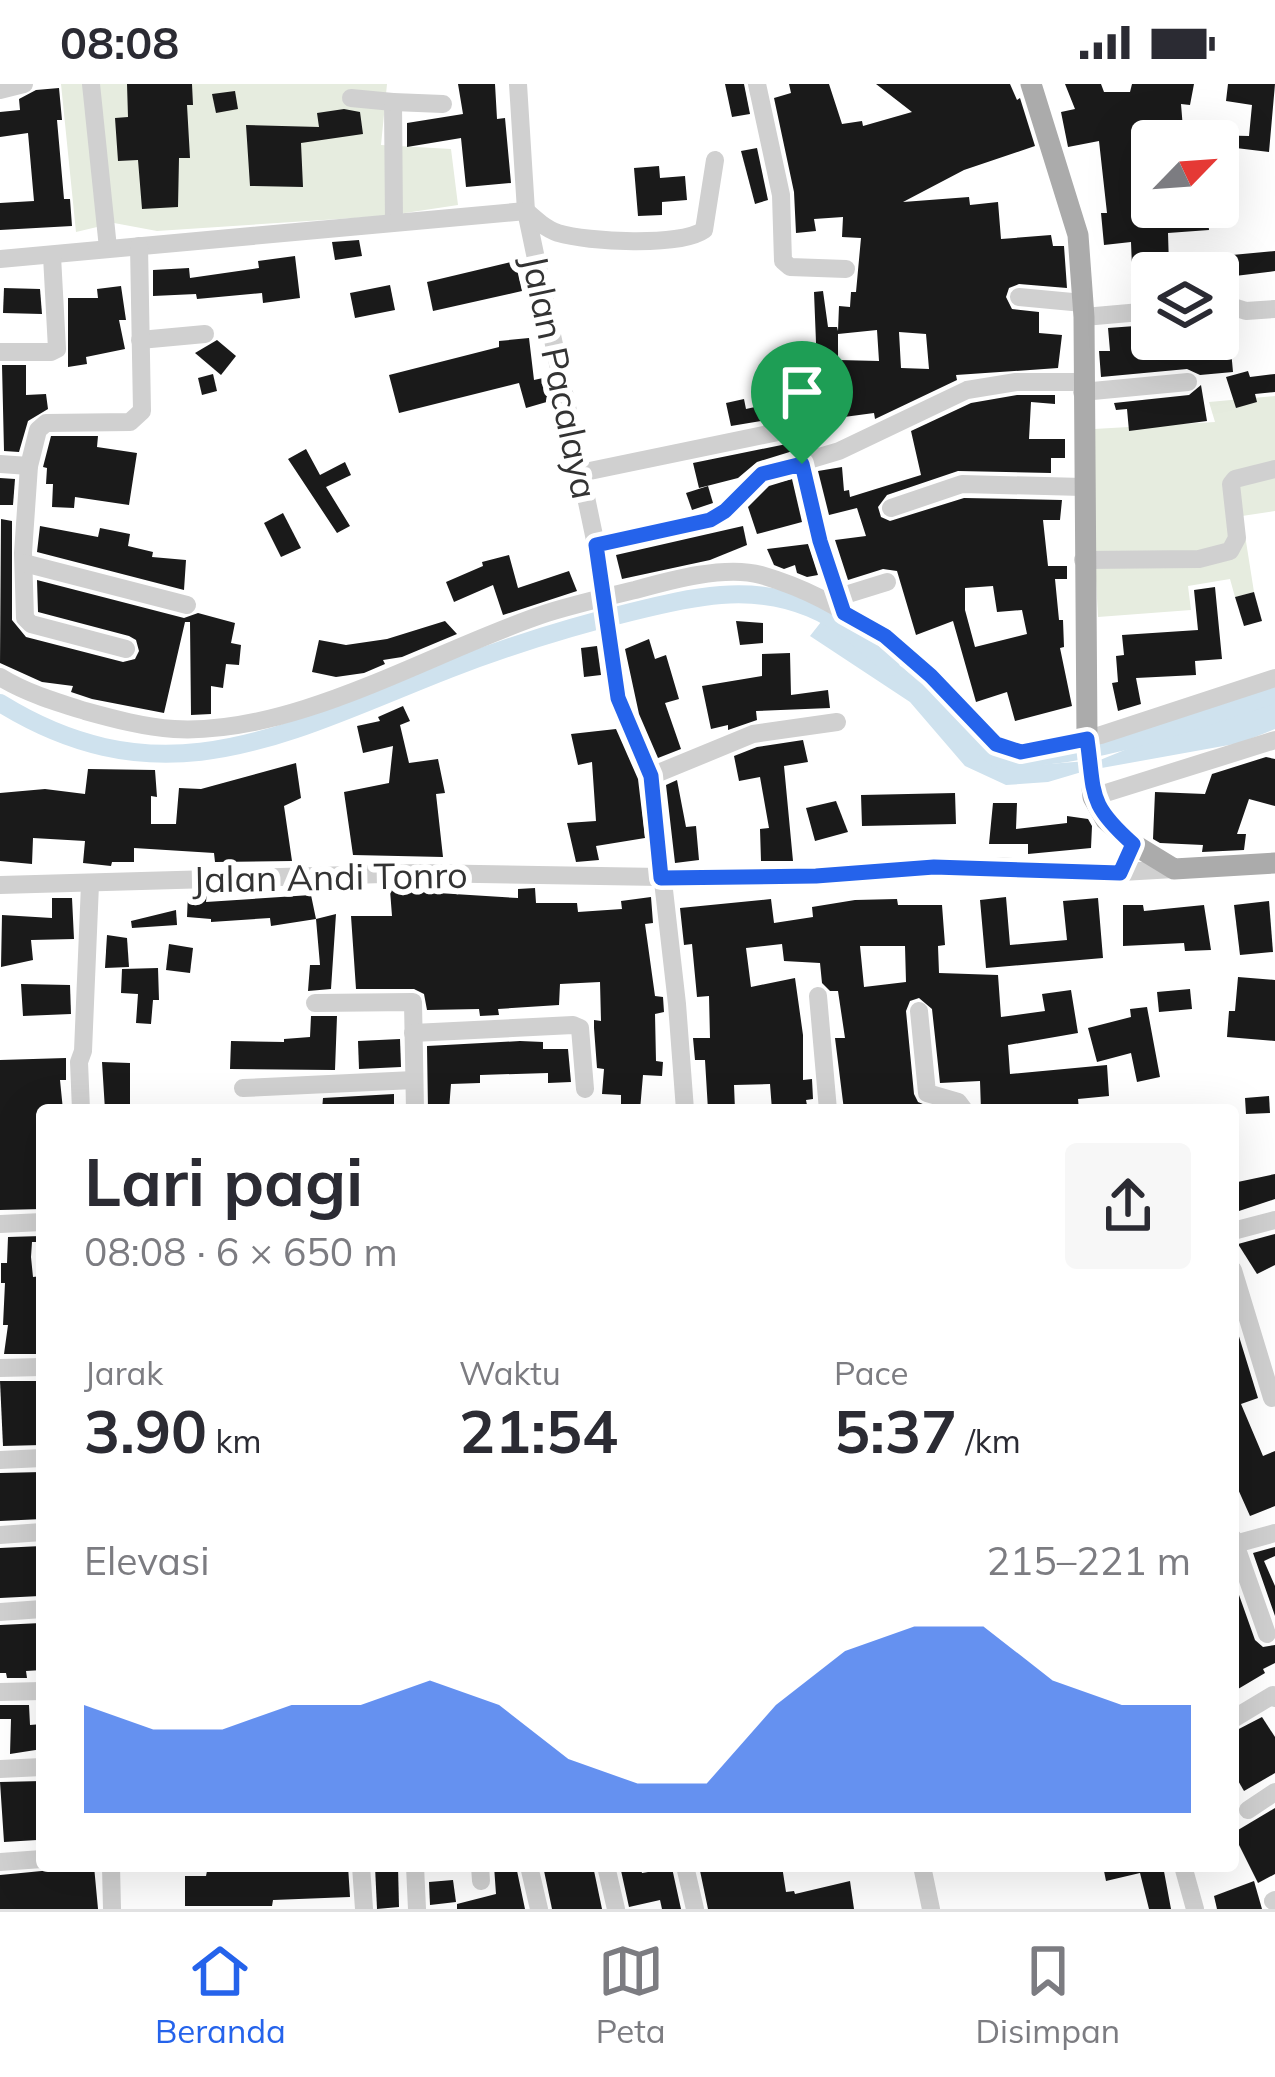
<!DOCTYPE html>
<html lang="id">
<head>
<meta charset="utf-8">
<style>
  body { margin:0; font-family:Mulish,sans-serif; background:#f7f7f7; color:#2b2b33; height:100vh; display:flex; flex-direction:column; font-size:45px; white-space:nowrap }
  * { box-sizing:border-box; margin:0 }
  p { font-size:39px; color:#7c7c81 }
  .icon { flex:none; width:66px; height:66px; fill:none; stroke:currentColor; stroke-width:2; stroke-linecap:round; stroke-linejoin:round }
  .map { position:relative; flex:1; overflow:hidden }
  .details { position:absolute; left:36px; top:1020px; width:1203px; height:768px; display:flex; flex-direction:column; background:#fff; border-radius:12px; box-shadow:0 12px 48px #0002 }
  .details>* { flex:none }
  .needle { width:78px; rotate:65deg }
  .tools { position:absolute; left:1131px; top:36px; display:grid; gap:24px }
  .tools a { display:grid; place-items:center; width:108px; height:108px; border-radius:12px; background:#fff; box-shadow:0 12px 48px #0002; font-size:60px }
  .pin { position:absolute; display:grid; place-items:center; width:102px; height:102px; color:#fff; margin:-123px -51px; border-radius:50% 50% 50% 0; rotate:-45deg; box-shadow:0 0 12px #0007 }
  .pin .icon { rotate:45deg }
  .round { display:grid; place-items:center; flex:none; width:126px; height:126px; border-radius:12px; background:#f7f7f7 }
  .headline { display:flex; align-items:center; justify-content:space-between; height:204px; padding:0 48px }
  h1 { font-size:66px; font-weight:700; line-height:90px }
  .metrics { display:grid; grid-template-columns:repeat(3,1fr); gap:18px; height:204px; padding:12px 48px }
  .metrics div { display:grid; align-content:center }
  .metrics b { font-size:60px; font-weight:700 }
  .metrics small { font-size:33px; font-weight:400 }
  .metrics p { font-size:33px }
  .chart { height:336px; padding:24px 48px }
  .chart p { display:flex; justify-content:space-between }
  .chart svg { width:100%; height:216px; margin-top:12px; fill:#2563eb; opacity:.7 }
  .status { display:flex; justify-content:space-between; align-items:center; height:84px; padding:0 60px; background:#fff; direction:ltr }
  .status svg { height:33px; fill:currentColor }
  .tab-bar { display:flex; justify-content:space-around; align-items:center; height:168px; border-top:3px solid #e1e1e2; background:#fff; font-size:33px; color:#7c7c81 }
  .tab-bar a { display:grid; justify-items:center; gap:6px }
  .tab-bar .selected { color:#2563eb }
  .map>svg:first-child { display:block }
  .green { fill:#e6ecdf }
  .water { fill:#cfe2ee }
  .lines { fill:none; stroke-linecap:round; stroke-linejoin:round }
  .canal { stroke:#cfe2ee; stroke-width:18 }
  .building { fill:#1a1a1a; fill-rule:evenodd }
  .minor { stroke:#d0d0d0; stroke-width:18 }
  .major { stroke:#ababab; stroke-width:21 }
  .route-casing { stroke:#fff; stroke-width:24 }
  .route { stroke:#2563eb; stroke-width:15 }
  .labels { text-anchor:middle; stroke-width:12; stroke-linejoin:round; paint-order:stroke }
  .street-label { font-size:36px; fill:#333; stroke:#fff }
</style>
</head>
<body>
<div class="status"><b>08:08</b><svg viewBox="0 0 49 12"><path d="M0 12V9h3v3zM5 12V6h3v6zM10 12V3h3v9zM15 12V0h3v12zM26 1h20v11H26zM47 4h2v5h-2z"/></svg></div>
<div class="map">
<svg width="1275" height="1825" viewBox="0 0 1275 1825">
  <rect width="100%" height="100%" fill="#fff"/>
  <g class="green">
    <polygon points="61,0 387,0 381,61 451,65 458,121 385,132 157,147 114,139 76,148"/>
    <polygon points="1275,312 1275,427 1242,432 1254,508 1235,513 1230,495 1188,502 1191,526 1098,533 1090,380 1094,345 1215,338 1209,318"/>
  </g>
  <polygon class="water" points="821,538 902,583 958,631 1010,683 1100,676 1275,605 1275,645 1240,659 1085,687 1048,698 1006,701 965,682 910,618 810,552"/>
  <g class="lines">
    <g class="canal">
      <path d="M 0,619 C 165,721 288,648 449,585 C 509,562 569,543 631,528 C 691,513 751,499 810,524 C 840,536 868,562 891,583"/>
      <path d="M 984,664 L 997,675 C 1095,674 1184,640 1275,610"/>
    </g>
  </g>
  <g class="building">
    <polygon points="127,0 192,0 193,21 187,21 190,74 179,74 178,123 142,125 138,76 118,77 115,34 128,33"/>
    <polygon points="458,0 495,0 497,35 505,34 511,99 466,103 461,54 407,63 407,39 463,30"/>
    <polygon points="725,0 744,0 750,30 732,33"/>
    <path d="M 789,0 L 829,0 L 842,40 L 862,37 L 863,42 L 912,28 L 876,0 L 1010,0 L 1017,16 L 1020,14 L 1035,62 L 964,86 L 903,118 L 969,113 L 970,121 L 998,118 L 1001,155 L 1051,151 L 1053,162 L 1064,162 L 1067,204 L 1019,200 L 1009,204 L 1006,213 L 1012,225 L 1039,228 L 1039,249 L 1062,251 L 1058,284 L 956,291 L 957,296 L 875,335 L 874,329 L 844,333 L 843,323 L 731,342 L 726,319 L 744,315 L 746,325 L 818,309 L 814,208 L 823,207 L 828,243 L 837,243 L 838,247 L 839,222 L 850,223 L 851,208 L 856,208 L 861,154 L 842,153 L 843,133 L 814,135 L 816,147 L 796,149 L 794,108 L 774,14 L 791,9 ZM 877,246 L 879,277 L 838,276 L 838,250 ZM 899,248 L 926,250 L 929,285 L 901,284 Z"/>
    <polygon points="1065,0 1101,0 1104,8 1130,8 1132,0 1194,0 1190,21 1181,20 1184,57 1152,57 1152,80 1148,80 1152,125 1207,124 1209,146 1168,149 1169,182 1132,183 1131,158 1104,161 1101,129 1107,129 1099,57 1068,63 1061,28 1075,25"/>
    <polygon points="1228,0 1275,0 1269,68 1236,64 1237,78 1218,81 1218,57 1206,57 1207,51 1249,52 1252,21 1226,17"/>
    <polygon points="59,4 62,36 57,36 64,115 70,115 72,142 0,146 0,119 34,117 28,49 0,53 0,28 20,26 19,15 36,6"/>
    <polygon points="235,7 238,25 216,29 212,10"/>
    <polygon points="344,25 360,28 363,50 301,59 303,103 250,102 246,41 319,43 317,29"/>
    <polygon points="757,64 768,116 755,120 741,67"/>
    <polygon points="659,82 660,94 685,92 687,116 662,118 662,131 638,132 634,84"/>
    <polygon points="359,156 362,172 335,176 332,158"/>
    <polygon points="1275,167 1275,187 1235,192 1232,171"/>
    <polygon points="295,172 300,214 263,219 262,209 197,215 196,210 153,212 153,186 189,184 190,194 259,184 258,177"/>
    <polygon points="515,177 522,207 433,227 427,198"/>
    <polygon points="390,201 395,226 355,234 350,209"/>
    <polygon points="121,202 126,236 119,236 125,265 86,273 87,280 68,283 68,214 98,214 97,205"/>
    <polygon points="4,204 40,205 42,230 3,229"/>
    <polygon points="1149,241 1150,255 1230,255 1233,288 1200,291 1187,285 1101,293 1099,267 1110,267 1108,244"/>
    <polygon points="529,254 534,296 543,294 550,317 526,324 519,299 399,329 389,291 499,263 499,257"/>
    <polygon points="217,256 236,272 221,291 195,269"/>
    <polygon points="2,281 26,281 26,311 46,310 48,325 28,337 19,368 4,367"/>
    <polygon points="1248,287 1250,293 1275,290 1275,308 1255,310 1257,318 1236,324 1226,293"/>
    <polygon points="213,290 217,307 202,311 198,294"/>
    <polygon points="1201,301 1207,337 1129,347 1127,325 1116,326 1114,319 1189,311"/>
    <path d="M 1017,311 L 1055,311 L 1055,320 L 1031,318 L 1029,355 L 1065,355 L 1065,374 L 1051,374 L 1051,389 L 958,387 L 887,411 L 878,423 L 881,433 L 890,437 L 964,414 L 1062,416 L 1060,436 L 1043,436 L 1048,482 L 1067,482 L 1067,495 L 1055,495 L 1059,536 L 1063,536 L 1064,563 L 1060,564 L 1072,622 L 1015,637 L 1007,608 L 976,618 L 953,537 L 916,551 L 897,487 L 883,485 L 848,496 L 835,456 L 866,452 L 857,424 L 829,431 L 818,387 L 842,383 L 844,407 L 849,406 L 850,413 L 921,391 L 911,347 L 971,319 ZM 993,502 L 997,528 L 1022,526 L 1027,550 L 975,563 L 965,526 L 965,504 Z"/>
    <polygon points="51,352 98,352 97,363 137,369 129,421 75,413 74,424 52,423 53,400 46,400 47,384 43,383"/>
    <polygon points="821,353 822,358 757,378 738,394 699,404 693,379"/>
    <polygon points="306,365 320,391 345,378 351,391 326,403 350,442 337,449 288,375"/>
    <polygon points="0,394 15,395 13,421 0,421"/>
    <polygon points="792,395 802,438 757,450 748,423 769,402"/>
    <polygon points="708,402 713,419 692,426 686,409"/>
    <polygon points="283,429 301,464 281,473 264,439"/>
    <polygon points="1,435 12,437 12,536 26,553 123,578 135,575 139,567 136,556 129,552 38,528 37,496 184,534 198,529 235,539 231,559 241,561 239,581 226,580 223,604 211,602 211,630 191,631 190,538 185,538 164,629 92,615 71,608 73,602 42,598 0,579"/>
    <polygon points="40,442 98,453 100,444 130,450 128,462 153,468 152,473 186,476 184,506 37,468"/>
    <polygon points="743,442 747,461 710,476 622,495 616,471"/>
    <polygon points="808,460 818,491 807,493 797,489 795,481 784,485 774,481 767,465"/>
    <polygon points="509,471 518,504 569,487 577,507 503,531 493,501 454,518 446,498 483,482 482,478"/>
    <polygon points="1215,503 1222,575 1195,577 1196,591 1136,594 1141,620 1118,627 1112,599 1118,598 1116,572 1124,571 1122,551 1198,546 1194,506"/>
    <polygon points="1254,508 1262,537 1244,542 1235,513"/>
    <polygon points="445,537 457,550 402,573 383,576 385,580 364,589 336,593 312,588 319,556 346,561 387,555"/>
    <polygon points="736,537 763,539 763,559 740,561"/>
    <polygon points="649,555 655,575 666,571 679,615 665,619 681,665 658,674 639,630 625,565"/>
    <polygon points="597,562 601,591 584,593 581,564"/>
    <polygon points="790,569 791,611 828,606 830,624 756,627 757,636 728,646 728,641 711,645 702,602 762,592 762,570"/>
    <polygon points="403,622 410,637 400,641 409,679 438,675 445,709 436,710 443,773 353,771 344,708 389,699 393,662 363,669 357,642 380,637 378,633"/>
    <polygon points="616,645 638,695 645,754 596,762 599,776 576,778 567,739 596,737 592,678 578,681 571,650"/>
    <polygon points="803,656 808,678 784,682 793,777 761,777 760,745 769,744 760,693 739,697 734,672 757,663"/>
    <polygon points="1266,673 1275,675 1275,722 1249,715 1237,750 1246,750 1244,766 1202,768 1203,761 1160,759 1153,755 1155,708 1205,710 1212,690"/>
    <polygon points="296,679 301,714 284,722 292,777 215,778 214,769 134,764 134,778 112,778 111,782 83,779 85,757 33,754 32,780 0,777 0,709 45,705 85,710 88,685 155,686 157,713 151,712 151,740 176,740 179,704 201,705"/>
    <polygon points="677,696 686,743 696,742 699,776 675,779 666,701"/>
    <polygon points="955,709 956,740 862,742 861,711"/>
    <polygon points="836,717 848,748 815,757 806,724"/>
    <polygon points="993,719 1017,719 1016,745 1067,739 1067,732 1088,735 1092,742 1091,764 1028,770 1028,760 989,760"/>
    <polygon points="535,804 536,819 577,819 578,828 622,825 621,817 651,813 653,839 645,840 655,912 663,913 664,928 655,930 656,977 663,978 662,992 643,991 640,1026 621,1026 621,1011 602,1010 604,985 597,984 594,944 594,936 601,937 600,898 560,900 559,921 498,925 499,931 480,932 479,925 427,926 424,910 414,905 356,905 351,832 392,832 390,806 518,814 518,805"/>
    <polygon points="188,809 207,809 206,818 311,811 316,835 271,842 270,834 211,838 211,835 187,833"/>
    <polygon points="1006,813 1010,861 1067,856 1063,817 1098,814 1103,874 986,884 980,816"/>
    <polygon points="52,814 72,814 74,855 31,856 33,876 1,883 2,831 52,834"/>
    <path d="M 771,815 L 774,839 L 813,833 L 812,823 L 855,816 L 897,815 L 898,821 L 942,821 L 945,861 L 938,862 L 939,889 L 998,891 L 1001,933 L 1045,927 L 1042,910 L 1071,906 L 1078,949 L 1008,961 L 1010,990 L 1107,981 L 1109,1012 L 1078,1015 L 1079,1026 L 981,1026 L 980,997 L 940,999 L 932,925 L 919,914 L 910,917 L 906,927 L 914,1010 L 918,1018 L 937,1026 L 844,1026 L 835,954 L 845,954 L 838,907 L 830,907 L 822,899 L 820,879 L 784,877 L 782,860 L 746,864 L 751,903 L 795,894 L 803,951 L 803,996 L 812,995 L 813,1015 L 806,1016 L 808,1026 L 772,1026 L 770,1000 L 734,1001 L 735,1026 L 708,1026 L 705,976 L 695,976 L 693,954 L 710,954 L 709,912 L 697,913 L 692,860 L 684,861 L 680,824 ZM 860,862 L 905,862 L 906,898 L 864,903 Z"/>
    <polygon points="1269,817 1273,868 1240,871 1234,821"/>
    <polygon points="1123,821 1143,821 1144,827 1204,821 1211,866 1185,867 1184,859 1123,862"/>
    <polygon points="176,826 177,841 132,844 131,837"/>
    <polygon points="336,830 331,905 308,907 310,881 320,881 316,835"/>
    <polygon points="107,851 127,854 129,883 105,884"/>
    <polygon points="169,860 193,864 190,889 166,886"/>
    <polygon points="158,884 159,916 153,916 151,940 136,939 138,910 121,909 122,885"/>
    <polygon points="1238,893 1275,896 1275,957 1227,953 1229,927 1235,927"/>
    <polygon points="21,900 70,901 71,930 23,932"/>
    <polygon points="1190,905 1192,925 1159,928 1157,908"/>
    <polygon points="1147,923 1160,993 1137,998 1131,969 1097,978 1088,944 1131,933 1130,925"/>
    <polygon points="311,932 337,932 335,986 230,985 231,957 284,958 284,955 310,953"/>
    <polygon points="400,955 401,983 359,985 358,957"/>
    <polygon points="520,957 543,958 543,965 568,965 571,998 548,999 548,989 480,991 480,999 451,1000 449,1026 428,1026 427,962"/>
    <polygon points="66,974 66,996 60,996 63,1026 42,1026 42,1125 0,1126 0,976"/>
    <polygon points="102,978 130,979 130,1026 105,1026"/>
    <polygon points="394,1010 394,1026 322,1026 323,1014"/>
    <polygon points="1269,1012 1270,1029 1246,1030 1245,1014"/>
    <polygon points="1275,1090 1275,1115 1233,1129 1233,1099"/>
    <polygon points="1275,1150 1275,1181 1257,1190 1238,1160"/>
    <polygon points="42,1152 42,1158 32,1158 31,1173 33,1193 42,1192 39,1270 4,1270 8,1241 3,1241 5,1199 1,1199 1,1179 7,1179 8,1153"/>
    <polygon points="1233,1233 1258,1314 1241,1320 1263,1372 1275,1367 1275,1422 1250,1432 1233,1394"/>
    <polygon points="0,1297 42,1297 42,1361 3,1362"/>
    <polygon points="42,1388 42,1435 0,1437 0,1389"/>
    <polygon points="42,1462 40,1512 0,1514 0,1464"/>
    <polygon points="1275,1463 1275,1472 1264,1477 1275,1502 1275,1532 1253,1469"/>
    <polygon points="1233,1494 1255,1556 1263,1563 1275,1561 1275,1579 1263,1585 1265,1589 1233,1608"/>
    <polygon points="41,1539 38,1567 42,1567 42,1586 26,1587 27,1594 7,1594 6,1589 0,1589 0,1541"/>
    <polygon points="0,1621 29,1621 30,1641 42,1640 42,1665 10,1670 11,1635 0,1635"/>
    <polygon points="1262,1633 1275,1653 1275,1689 1244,1707 1233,1688 1233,1648"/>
    <polygon points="42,1697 42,1744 36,1744 37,1756 4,1758 0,1698"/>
    <polygon points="1275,1724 1275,1790 1258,1799 1233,1749"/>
    <polygon points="94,1782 98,1825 0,1825 0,1791"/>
    <polygon points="208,1782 348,1782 350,1813 273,1816 272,1822 185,1822 185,1792 206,1792"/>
    <polygon points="375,1782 398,1782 399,1823 377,1825"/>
    <polygon points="494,1782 516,1782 525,1825 457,1825 457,1820 496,1810"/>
    <polygon points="543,1782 593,1782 602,1825 552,1825"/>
    <polygon points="620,1782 640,1782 642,1789 672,1784 681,1825 662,1825 660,1816 629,1823"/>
    <polygon points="699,1782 751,1782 751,1786 782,1782 786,1808 794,1807 795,1810 850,1797 854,1825 708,1825"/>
    <polygon points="1103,1782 1163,1782 1171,1825 1149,1825 1140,1789 1106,1797"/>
    <polygon points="453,1796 456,1818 430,1821 429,1798"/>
    <polygon points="1254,1797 1262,1825 1217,1825 1214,1812"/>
  </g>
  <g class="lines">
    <g class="minor">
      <polyline points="91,0 108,164"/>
      <polyline points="518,0 526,127 596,461 618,614 651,692 677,920 685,1026"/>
      <polyline points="757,0 781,111 783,177 790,183 846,185"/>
      <polyline points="0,6 24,0"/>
      <polyline points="351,14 393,18 394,138"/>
      <polyline points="393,18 443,20"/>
      <path d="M 0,175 L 526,127 C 536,136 546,145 558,149 C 588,158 680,163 704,146 L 715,76"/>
      <polyline points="1019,213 1083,219"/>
      <polyline points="1218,218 1246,227 1275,225"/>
      <polyline points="1084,233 1152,227"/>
      <polyline points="140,256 205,250"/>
      <polyline points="0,268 51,268 57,265 52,172"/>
      <polyline points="1082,308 1188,298"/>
      <polyline points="0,380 29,382 38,346 46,339 130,338 142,327 139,162"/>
      <polyline points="802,380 821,457 845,529"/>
      <polyline points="29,382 23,469 25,534 31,540 126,565"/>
      <polyline points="580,389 821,339"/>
      <polyline points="891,424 962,400 1083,403"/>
      <polyline points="596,461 711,436 725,427 762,390 839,367 967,306 1016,298 1082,298"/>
      <polyline points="1083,476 1199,475 1230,467 1237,454 1231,400 1235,395 1275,385"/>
      <polyline points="24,479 187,521"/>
      <polyline points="829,516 887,498"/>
      <path d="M 0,593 C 26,609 56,618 85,627 C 114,635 144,643 174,645 C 296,652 434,566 547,529 C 576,520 606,513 635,506 C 671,496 725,481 761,491 C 865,521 922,588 996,660 L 1021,668 L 1101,651 L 1275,594"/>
      <polyline points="651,692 753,650 837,638"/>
      <polyline points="1093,713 1275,656"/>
      <polyline points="0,801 418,789 661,793 816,792 934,783 1001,782 1087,790 1174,785"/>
      <polyline points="818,912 828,1026"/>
      <polyline points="315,919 413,918 415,1026"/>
      <polyline points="919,927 927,1009 958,1018 964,1026"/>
      <polyline points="413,949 573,941 580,944 585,1005"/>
      <polyline points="243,1004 414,996"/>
      <polyline points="81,1026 79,978 83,967 90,800"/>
      <polyline points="0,1140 42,1138"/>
      <polyline points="1233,1147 1275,1136"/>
      <polyline points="1233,1186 1272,1314"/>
      <polyline points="0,1284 42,1283"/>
      <polyline points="0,1376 42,1374"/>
      <polyline points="0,1451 42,1448"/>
      <polyline points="1233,1454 1267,1550"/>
      <polyline points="1235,1460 1275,1449"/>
      <polyline points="0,1528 42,1525"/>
      <polyline points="0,1608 42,1607"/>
      <polyline points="1233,1635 1273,1611 1275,1614"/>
      <polyline points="0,1685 42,1683"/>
      <polyline points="1248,1726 1275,1708"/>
      <polyline points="0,1778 42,1775"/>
      <polyline points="111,1782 112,1825"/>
      <polyline points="361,1782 364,1825"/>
      <polyline points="415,1782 417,1825"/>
      <polyline points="480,1782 481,1797"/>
      <polyline points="529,1782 539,1825"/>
      <polyline points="606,1782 616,1825"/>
      <polyline points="685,1782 695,1825"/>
      <polyline points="922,1782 931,1825"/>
      <polyline points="1183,1782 1195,1825"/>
      <polyline points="1273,1817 1275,1816"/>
    </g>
    <polyline class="major" points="1031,0 1078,151 1084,233 1087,655 1093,713 1106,736 1133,760 1174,785 1275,779"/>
  </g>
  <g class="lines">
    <g class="route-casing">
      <path id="route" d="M 802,380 L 820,457 L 844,529 L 885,552 L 931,592 L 996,660 L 1021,668 L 1087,655 C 1095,711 1087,719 1133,760 L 1120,789 L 934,783 L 816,792 L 661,794 L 651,692 L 618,614 L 596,461 L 710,436 L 725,427 L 762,390 Z"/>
    </g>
    <use href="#route" class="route"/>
  </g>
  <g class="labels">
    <g class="street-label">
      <text transform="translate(560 293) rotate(78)" y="13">Jalan Pacalaya</text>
      <text transform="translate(330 793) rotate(-1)" y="13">Jalan Andi Tonro</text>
    </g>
  </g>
</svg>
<div class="tools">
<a><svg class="needle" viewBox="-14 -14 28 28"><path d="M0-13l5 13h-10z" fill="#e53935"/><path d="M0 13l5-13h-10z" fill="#7c7c81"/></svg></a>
<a><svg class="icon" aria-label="layers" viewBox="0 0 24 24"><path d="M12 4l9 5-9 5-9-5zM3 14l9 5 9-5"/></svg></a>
</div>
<div class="pin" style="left:802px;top:380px;background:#1e9e55"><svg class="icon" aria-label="arrive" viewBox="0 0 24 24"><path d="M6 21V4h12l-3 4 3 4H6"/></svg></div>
<section class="details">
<div class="headline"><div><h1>Lari pagi</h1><p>08:08 · 6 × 650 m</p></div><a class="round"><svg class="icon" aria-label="share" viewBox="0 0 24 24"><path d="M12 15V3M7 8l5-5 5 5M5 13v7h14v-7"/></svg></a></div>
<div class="metrics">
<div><p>Jarak</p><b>3.90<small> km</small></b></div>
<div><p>Waktu</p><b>21:54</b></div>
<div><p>Pace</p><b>5:37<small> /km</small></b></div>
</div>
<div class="chart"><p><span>Elevasi</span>215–221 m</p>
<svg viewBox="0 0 160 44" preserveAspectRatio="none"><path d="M0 44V22L10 27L20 27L30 22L40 22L50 17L60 22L70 33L80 38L90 38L100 22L110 11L120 6L130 6L140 17L150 22L160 22V44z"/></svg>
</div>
</section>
</div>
<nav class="tab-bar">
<a class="selected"><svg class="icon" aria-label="home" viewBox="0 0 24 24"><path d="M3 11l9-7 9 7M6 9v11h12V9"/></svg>Beranda</a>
<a><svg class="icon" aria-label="map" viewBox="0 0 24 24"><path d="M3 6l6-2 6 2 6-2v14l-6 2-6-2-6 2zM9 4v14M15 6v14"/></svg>Peta</a>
<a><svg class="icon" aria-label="saved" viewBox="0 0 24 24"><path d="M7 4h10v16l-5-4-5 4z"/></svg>Disimpan</a>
</nav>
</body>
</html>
